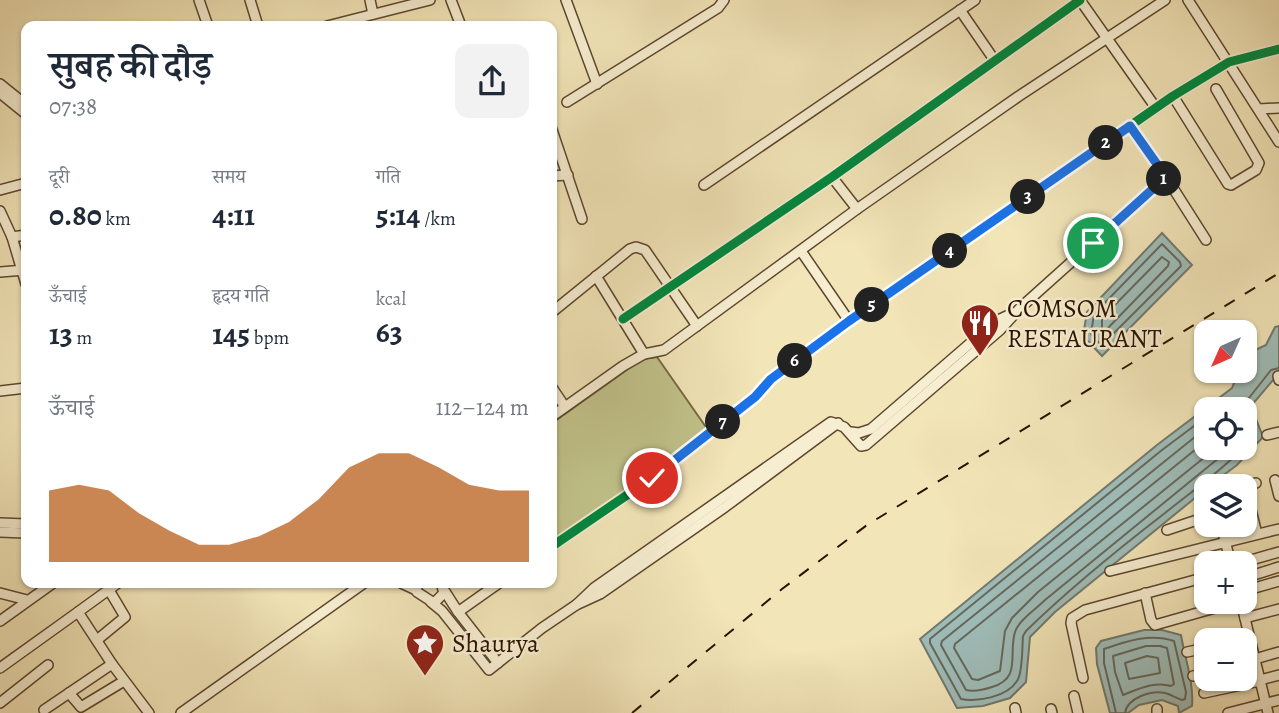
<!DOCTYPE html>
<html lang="hi">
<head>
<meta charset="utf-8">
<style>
  body { margin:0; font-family:Alegreya,"Noto Serif Devanagari",serif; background:#f2f2f3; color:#1f2937; height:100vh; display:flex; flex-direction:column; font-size:26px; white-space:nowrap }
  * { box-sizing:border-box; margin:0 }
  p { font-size:23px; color:#747a83 }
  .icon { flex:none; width:38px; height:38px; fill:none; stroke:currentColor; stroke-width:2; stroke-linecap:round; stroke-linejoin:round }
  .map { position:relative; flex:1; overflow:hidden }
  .details { position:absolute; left:21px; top:21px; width:536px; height:567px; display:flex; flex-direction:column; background:#fff; border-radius:14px; box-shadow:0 2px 5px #0004 }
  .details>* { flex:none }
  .needle { width:46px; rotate:225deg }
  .fabs { position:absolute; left:1194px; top:320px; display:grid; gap:14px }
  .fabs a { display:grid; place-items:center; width:63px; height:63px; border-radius:14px; background:#fff; box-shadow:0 2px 5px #0004; font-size:35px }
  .pin { position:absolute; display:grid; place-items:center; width:60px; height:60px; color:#fff; margin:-30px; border:4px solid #fff; border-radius:50%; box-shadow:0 2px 7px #0007 }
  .km { position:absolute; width:35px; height:35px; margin:-18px; border-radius:50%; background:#222; color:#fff; font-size:19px; line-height:35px; text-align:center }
  .round { display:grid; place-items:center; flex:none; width:74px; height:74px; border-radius:14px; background:#f2f2f3 }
  .overview { display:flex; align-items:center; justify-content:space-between; height:119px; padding:0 28px }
  h1 { font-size:38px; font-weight:600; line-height:52px }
  .stats { display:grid; grid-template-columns:repeat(3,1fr); gap:10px; height:119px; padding:7px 28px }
  .stats div { display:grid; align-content:center }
  .stats b { font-size:30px; font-weight:600 }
  .stats small { font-size:19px; font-weight:400 }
  .stats p { font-size:19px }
  .chart { height:196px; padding:14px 28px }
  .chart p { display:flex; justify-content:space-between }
  .chart svg { width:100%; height:126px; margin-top:7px; fill:#b45309; opacity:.7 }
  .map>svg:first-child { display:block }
  .green { fill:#c1c28a; stroke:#766a45; stroke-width:2 }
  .water { fill:#9fbdb9; stroke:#71796f; stroke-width:2; fill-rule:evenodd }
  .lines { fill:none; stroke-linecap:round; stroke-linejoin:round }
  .shore { stroke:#65685c; stroke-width:2 }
  .minor-casing { stroke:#5d472e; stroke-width:12 }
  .minor { stroke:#f7eed1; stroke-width:9 }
  .rail { stroke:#2b1200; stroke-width:2; stroke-dasharray:12 12; stroke-linecap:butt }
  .cycleway-casing { stroke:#f7eed1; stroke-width:13 }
  .cycleway { stroke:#00873e; stroke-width:9 }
  .route-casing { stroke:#fff; stroke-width:14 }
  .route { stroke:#1a73e8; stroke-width:9 }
  .labels { text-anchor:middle; stroke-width:5; stroke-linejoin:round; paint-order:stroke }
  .poi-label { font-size:26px; fill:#2b1200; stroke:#f7eed1; text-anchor:start }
</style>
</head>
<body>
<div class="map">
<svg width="1279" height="713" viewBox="0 0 1279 713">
  <rect width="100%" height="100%" fill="#f2e5b8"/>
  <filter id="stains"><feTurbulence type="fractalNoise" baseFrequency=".00286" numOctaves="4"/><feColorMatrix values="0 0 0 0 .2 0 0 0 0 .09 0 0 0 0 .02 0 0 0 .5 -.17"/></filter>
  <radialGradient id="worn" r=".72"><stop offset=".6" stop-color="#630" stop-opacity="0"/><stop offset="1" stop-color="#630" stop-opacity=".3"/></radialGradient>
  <polygon class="green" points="657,357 708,430 643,480 551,542 551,424 642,359"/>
  <g class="water">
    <polygon points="1162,233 1192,265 1102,356 1083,336 1087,312"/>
    <path d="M 1279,326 L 1279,373 L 1251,406 L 1263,437 L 1237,465 L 1209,486 L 1206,486 L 1206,489 L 1055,612 L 1030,637 L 1026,682 L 1010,698 L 983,706 L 957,708 L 920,639 L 1157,445 L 1232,388 L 1239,371 L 1244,371 L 1247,354 L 1266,345 L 1275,327 ZM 1206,410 L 1244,410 L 1244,448 L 1206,448 Z"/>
    <path d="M 1144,630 L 1162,630 L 1181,635 C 1185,659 1194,683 1192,706 L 1179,713 L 1178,706 L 1162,700 L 1139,705 L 1128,713 L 1110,713 L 1097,664 L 1096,648 L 1101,641 Z"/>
  </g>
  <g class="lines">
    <g class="shore">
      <polygon points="1162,244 1180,262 1181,266 1104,343 1100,344 1091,334 1094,314"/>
      <polygon points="1162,257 1169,262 1168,266 1107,329 1102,329 1102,318"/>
      <path d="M 1206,417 L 1162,450 L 930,639 L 930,643 L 961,699 C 978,702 1007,697 1017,681 C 1023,673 1022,647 1023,636 L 1026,631 C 1069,589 1117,550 1165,513 C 1192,491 1219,473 1243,448"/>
      <path d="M 1206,428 L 942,641 L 941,645 L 966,690 C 975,692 983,690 992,687 C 1022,678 1008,655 1015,632 C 1019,620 1036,609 1045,600 L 1231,448"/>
      <polyline points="1206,441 955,644 954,648 972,679 978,680 1000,671 1005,631 1012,618 1038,592 1216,448"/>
      <polyline points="1244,447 1255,435 1244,409 1245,403 1271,370 1279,368"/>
      <path d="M 1146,646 L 1160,646 L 1167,648 L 1174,684 L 1171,686 C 1154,681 1139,689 1123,695 L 1115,672 L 1113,656 Z"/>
      <polygon points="1147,656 1158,658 1160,673 1129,679 1125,663"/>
      <path d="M 1116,713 L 1104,663 L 1104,649 C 1127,641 1150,633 1174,641 L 1186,692 L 1185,699 L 1182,700 C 1176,698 1170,694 1165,693 C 1151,690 1127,698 1125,713"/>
    </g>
    <g class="minor-casing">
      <g id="minor">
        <polyline points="199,0 208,26"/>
        <polyline points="250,0 258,26"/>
        <polyline points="370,0 373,14"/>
        <polyline points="451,0 461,26"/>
        <polyline points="566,0 597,84"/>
        <polyline points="1080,0 1156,108"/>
        <polyline points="1188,0 1279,142"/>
        <polyline points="960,10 995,61"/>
        <polyline points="327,26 430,0"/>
        <polyline points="0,84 26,105"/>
        <polyline points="0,93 26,114"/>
        <polyline points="1173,96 1228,184 1231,185 1256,170 1259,163 1216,89"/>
        <polyline points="567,102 718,8 724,0"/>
        <polyline points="1259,109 1279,108"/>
        <polyline points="1130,126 1166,177 1206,240"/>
        <polyline points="551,127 582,219"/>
        <polyline points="551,176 568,175"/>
        <polyline points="832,177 857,209"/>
        <polyline points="704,185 975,0"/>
        <polyline points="0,190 26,183"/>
        <polyline points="0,211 12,237 26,284"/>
        <polyline points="12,237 26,235"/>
        <polyline points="801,251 849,321"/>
        <polyline points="0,272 25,270"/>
        <polyline points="596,276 644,354"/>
        <polyline points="551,313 630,249 636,247 645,250 697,326"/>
        <polyline points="623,319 832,177 1080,0"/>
        <polyline points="1278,376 1279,380"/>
        <polyline points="551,386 565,407"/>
        <polyline points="0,391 26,388"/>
        <polyline points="551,417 623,366 644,354 664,350 857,209 1019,96 1165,0"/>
        <polyline points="851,432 859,433 871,429 996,321 1013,313"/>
        <polyline points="1267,435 1279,432"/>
        <polyline points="1275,480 1279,496"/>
        <polyline points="1244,487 1256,483"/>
        <polyline points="1251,510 1257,534"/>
        <polyline points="0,523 26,524"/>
        <polyline points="1221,525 1231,564"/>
        <polyline points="1167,530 1206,517"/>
        <polyline points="0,532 26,533"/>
        <polyline points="551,547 652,478 755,397 771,379 849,321 1173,96 1229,62 1279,49"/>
        <polyline points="1237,564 1279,552"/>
        <polyline points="1110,571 1279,529"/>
        <polyline points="1244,578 1279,567"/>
        <polyline points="401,583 416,590"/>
        <polyline points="416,583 417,592 434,603 444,593 441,583"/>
        <polyline points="444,590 458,612 498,663"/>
        <polyline points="1244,591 1279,581"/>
        <polyline points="0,593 27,600"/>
        <polyline points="1145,593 1151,620 1155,625 1236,602"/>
        <polyline points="431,602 442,611 489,670 542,628 576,605 600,594 725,507 838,423"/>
        <polyline points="1241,602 1268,713"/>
        <polyline points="576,605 594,588 831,422 844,427 861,446 866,445 1000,330 1020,308 1166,177"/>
        <polyline points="78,612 118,583"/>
        <polyline points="458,612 499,583"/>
        <polyline points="1245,618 1279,609"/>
        <polyline points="0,621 53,583"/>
        <polyline points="97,640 125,617 109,590"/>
        <polyline points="1234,640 1249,637"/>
        <polyline points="1187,652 1206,648"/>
        <polyline points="1255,659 1279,652"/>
        <polyline points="1244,664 1255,662"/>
        <polyline points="0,668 78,612 112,664 149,713"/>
        <polyline points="1193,676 1206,673"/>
        <polyline points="1083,678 1071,623 1072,618 1085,610 1206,577"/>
        <polyline points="1260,680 1279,675"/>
        <polyline points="69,693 81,707 124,681"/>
        <polyline points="1204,693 1260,681"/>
        <polyline points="1074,696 1078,713"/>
        <polyline points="0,703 48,665"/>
        <polyline points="1015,708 1016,713"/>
        <polyline points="1051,709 1052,713"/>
        <polyline points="1157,709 1157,713"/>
        <polyline points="44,710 112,664"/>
        <polyline points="181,713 364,583"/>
        <polyline points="1228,713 1279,700"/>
      </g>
    </g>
    <use href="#minor" class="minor"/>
    <polyline class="rail" points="632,713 782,589 867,525 1279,273"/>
    <g class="cycleway-casing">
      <g id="cycleway">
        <polyline points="623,319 832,177 1080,0"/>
        <polyline points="551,547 652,478 755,397 771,379 849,321 1173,96 1229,62 1279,49"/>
      </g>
    </g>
    <use href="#cycleway" class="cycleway"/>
  </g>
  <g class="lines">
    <g class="route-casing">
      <polyline id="route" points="652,478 755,397 771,379 849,321 1130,126 1166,177 1093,243"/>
    </g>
    <use href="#route" class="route"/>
  </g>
  <defs>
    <g id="restaurant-pin" transform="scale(2.0125)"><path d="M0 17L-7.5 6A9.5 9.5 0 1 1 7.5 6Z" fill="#8f2418" stroke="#f7eed1"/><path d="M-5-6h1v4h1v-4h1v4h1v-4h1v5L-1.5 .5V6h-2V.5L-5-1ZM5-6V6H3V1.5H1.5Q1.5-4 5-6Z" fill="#fff"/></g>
    <g id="sight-pin" transform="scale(2.0125)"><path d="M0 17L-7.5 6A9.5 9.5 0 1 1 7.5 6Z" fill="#8f2418" stroke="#f7eed1"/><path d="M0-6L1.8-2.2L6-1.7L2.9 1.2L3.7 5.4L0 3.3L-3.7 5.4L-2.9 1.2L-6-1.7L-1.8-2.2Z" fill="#fff"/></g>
  </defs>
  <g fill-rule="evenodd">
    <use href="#restaurant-pin" x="980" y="323"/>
    <use href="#sight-pin" x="425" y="643"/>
  </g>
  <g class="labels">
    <g class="poi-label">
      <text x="1007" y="317">COMSOM<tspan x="1007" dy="30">RESTAURANT</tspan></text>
      <text x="452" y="652">Shaurya</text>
    </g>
  </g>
  <rect width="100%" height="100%" filter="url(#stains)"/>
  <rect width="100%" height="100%" fill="url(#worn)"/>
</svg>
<div class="fabs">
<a><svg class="needle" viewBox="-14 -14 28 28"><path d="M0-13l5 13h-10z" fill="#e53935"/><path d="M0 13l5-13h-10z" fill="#747a83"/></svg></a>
<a><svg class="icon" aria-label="locate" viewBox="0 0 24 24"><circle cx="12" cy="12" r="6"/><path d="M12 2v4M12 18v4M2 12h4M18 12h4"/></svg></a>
<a><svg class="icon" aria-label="layers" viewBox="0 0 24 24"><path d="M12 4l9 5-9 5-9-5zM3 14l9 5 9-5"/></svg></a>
<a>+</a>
<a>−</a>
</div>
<div class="pin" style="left:1093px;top:243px;background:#1e9e55"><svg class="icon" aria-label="arrive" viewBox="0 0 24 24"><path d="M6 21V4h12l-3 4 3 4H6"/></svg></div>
<div class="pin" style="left:652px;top:478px;background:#d93025"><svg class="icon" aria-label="check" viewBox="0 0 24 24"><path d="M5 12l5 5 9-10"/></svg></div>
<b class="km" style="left:1164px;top:179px">1</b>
<b class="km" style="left:1106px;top:143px">2</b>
<b class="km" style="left:1028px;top:197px">3</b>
<b class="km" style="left:950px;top:251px">4</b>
<b class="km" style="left:872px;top:305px">5</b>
<b class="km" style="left:795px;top:361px">6</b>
<b class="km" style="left:723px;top:422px">7</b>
<section class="details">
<div class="overview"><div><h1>सुबह की दौड़</h1><p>07:38</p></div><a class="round"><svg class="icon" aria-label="share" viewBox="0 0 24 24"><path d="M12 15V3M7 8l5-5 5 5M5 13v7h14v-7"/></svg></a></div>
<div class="stats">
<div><p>दूरी</p><b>0.80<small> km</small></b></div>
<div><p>समय</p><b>4:11</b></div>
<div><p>गति</p><b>5:14<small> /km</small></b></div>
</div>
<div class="stats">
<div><p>ऊँचाई</p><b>13<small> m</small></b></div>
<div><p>हृदय गति</p><b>145<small> bpm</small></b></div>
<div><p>kcal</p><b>63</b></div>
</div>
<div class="chart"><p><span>ऊँचाई</span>112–124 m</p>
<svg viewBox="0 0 160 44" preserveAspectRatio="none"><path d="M0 44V19L10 17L20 19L30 27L40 33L50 38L60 38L70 35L80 30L90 22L100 11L110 6L120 6L130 11L140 17L150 19L160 19V44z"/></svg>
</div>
</section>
</div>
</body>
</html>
